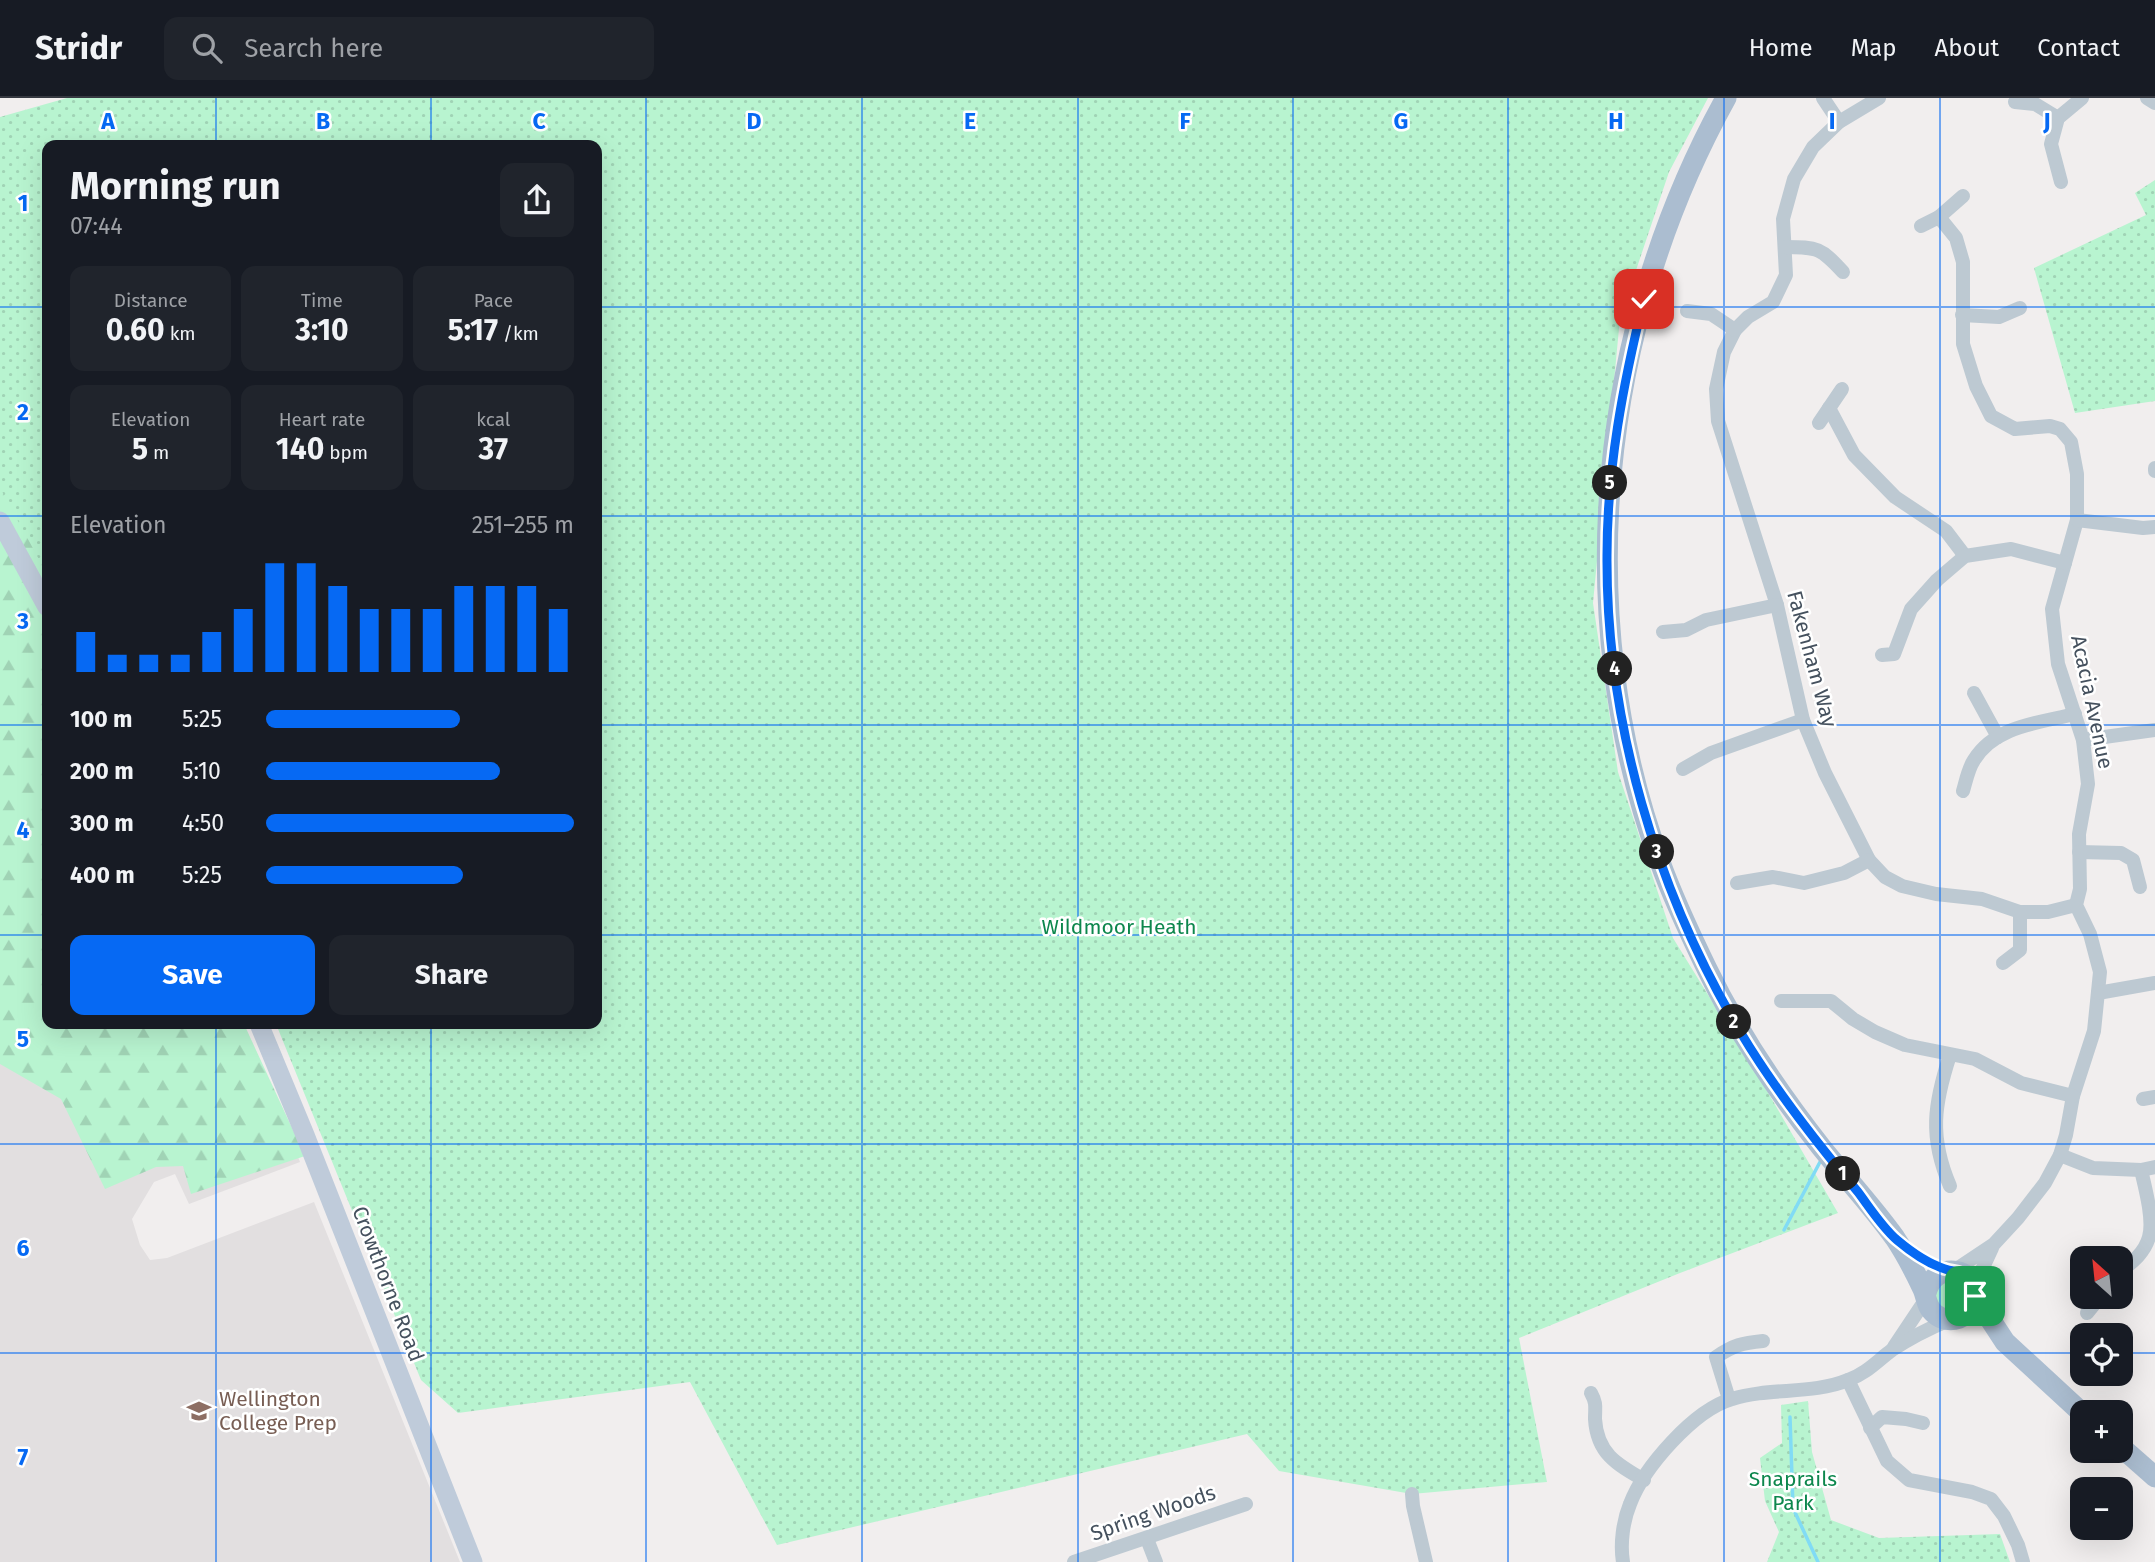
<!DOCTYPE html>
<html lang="en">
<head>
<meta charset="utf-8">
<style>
  body { margin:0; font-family:"Fira Sans",sans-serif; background:#20242c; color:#f1f3f6; height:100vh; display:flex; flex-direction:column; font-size:26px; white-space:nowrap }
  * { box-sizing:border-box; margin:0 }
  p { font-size:23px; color:#9ea1a6 }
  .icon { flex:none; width:38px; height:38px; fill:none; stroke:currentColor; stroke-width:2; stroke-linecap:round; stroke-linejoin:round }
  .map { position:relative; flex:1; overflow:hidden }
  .panel { position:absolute; left:42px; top:42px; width:560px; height:889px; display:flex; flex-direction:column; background:#171b24; border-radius:14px; box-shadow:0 7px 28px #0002 }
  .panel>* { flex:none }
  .needle { width:46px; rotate:333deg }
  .fabs { position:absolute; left:2070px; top:1148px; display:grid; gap:14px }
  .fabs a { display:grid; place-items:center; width:63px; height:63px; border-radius:14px; background:#171b24; box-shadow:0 7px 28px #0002; font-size:35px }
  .pin { position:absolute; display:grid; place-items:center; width:60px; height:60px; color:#fff; margin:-30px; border-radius:14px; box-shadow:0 4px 10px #0006 }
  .km { position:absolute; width:35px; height:35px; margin:-18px; border-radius:50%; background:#222; color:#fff; font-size:19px; line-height:35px; text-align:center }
  .round { display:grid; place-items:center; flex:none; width:74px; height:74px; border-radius:14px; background:#20242c }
  .headline { display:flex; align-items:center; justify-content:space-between; height:119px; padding:0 28px }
  h1 { font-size:38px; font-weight:700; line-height:52px }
  .stats { display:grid; grid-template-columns:repeat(3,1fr); gap:10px; height:119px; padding:7px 28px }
  .stats div { display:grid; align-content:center; border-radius:14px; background:#20242c; text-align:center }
  .stats b { font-size:30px; font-weight:700 }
  .stats small { font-size:19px; font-weight:400 }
  .stats p { font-size:19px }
  .chart { height:196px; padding:14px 28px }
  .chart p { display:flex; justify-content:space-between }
  .chart svg { width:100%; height:126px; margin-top:7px; stroke:#0669f3; stroke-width:6 }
  .action { display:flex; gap:14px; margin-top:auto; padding:14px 28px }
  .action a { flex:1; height:80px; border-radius:14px; background:#0669f3; color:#fff; font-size:28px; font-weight:700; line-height:80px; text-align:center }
  .action a+a { background:#20242c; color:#f1f3f6 }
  ul { padding:0 28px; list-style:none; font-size:23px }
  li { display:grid; grid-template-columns:112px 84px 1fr; align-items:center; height:52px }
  li i { height:18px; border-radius:9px; background:#0669f3 }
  header { display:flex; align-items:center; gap:42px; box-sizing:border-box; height:98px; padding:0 35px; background:#171b24; border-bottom:2px solid #363941 }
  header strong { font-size:33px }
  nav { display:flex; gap:38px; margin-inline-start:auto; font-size:24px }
  .search { width:490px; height:63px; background:#20242c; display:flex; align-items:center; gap:18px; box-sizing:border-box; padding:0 24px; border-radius:14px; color:#9ea1a6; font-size:26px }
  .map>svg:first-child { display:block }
  .education { fill:#e2dfe0 }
  .green { fill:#b8f4d0 }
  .forest { fill:url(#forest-firs) }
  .park { fill:url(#park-dots) }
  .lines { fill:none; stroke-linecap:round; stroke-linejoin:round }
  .stream { stroke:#81dbf5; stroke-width:3.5 }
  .street { stroke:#bdc9d2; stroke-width:14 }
  .secondary { stroke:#bfcbda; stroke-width:19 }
  .primary { stroke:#abbdd0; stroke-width:21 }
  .route-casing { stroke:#fff; stroke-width:14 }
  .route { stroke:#0669f3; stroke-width:9 }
  .grid { fill:none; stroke:#0669f3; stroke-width:2; stroke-opacity:0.55 }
  .labels { text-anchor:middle; stroke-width:5; stroke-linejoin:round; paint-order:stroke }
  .street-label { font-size:21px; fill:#45515e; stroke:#fff }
  .park-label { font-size:21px; fill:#0d874d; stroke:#fff }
  .education-label { font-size:21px; fill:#785e54; stroke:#fff; text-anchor:start }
  .grid-label { font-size:23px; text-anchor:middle; font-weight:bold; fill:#0669f3; stroke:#fff; stroke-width:5; stroke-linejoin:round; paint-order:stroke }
</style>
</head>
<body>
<header>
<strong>Stridr</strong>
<div class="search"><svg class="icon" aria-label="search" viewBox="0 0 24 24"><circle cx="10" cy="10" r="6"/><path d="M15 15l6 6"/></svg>Search here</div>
<nav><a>Home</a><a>Map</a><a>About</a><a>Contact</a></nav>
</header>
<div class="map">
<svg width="2155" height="1464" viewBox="0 0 2155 1464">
  <defs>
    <pattern id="forest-firs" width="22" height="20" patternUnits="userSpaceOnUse" patternTransform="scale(1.75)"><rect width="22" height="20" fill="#b8f4d0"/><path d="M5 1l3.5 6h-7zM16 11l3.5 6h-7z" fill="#a0d3b5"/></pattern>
    <pattern id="park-dots" width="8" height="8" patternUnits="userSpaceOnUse" patternTransform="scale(1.75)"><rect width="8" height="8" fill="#b8f4d0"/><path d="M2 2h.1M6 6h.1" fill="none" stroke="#a0d3b5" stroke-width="1.8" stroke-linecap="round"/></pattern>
  </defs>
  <rect width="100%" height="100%" fill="#f1eeee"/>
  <polygon class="education" points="0,869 47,926 244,926 300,1064 189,1106 175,1076 154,1084 132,1121 140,1147 150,1162 167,1160 314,1104 460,1464 0,1464"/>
  <path class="green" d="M 1948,1179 L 1964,1188 C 1967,1207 1960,1213 1942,1211 L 1933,1196 Z"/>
  <polygon class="forest" points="47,320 47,926 244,926 305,1058 191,1096 183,1068 156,1069 105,1091 61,1001 0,966 0,338"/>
  <g class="park">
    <polygon points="67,0 1708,0 1669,74 1620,220 1593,505 1618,674 1673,840 1763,986 1838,1115 1680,1175 1519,1240 1547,1384 1412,1396 1279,1373 1247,1336 777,1447 690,1284 458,1315 421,1282 276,926 597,926 597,47 47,47 47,476 0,390 0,19"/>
    <polygon points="2155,82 2155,303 2075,315 2034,170 2146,117 2135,95"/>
    <polygon points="1808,1303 1812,1354 1831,1422 1879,1440 2000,1436 2010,1464 1767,1464 1779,1434 1765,1403 1760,1360 1782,1345 1781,1307"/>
  </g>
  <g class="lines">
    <g class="stream">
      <polyline points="1784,1132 1820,1064"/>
      <polyline points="1790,1319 1793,1410 1818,1464"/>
    </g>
    <g class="street">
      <polyline points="1823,0 1839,24"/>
      <polyline points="1879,0 1839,24 1813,49 1794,81 1783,121 1786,177 1773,204 1748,219 1735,232 1724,254 1716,291 1718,323 1777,507 1803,622 1825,675 1869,762 1885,779 1902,788 1936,796 1982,801 2020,814 2048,814 2076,807"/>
      <polyline points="2147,0 2155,5"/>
      <polyline points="2015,4 2035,6 2058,20"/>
      <polyline points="2061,84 2051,46 2058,20 2082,0"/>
      <polyline points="1939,119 1963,98"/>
      <polyline points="1921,128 1939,119 1956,140 1963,164 1963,246 1976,288 1991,318 2015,331 2050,328 2060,331 2071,344 2077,376 2077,422 2052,511 2058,566 2083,642 2088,686 2079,736 2080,791 2076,807 2090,836 2100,874 2094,933 2073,998 2066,1037 2060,1057 2045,1085 2018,1120 1994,1146 1955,1172"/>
      <path d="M 1785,149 C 1818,149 1821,150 1843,174"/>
      <polyline points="1687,213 1711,216 1735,232"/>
      <polyline points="1962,217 1999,219 2020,210"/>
      <polyline points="1829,310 1854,357 1895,399 1946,433 1965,458"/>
      <polyline points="1819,325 1842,291"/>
      <polyline points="2155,370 2155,373"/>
      <polyline points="2077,422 2143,430 2155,429"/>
      <polyline points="1663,534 1686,532 1706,522 1777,507"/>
      <polyline points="1882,557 1894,556 1911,511 1937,482 1965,458 2011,451 2065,465"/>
      <polyline points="1974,595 1998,639"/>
      <polyline points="2083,642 2155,632"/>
      <polyline points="1683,671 1711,655 1803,622"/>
      <path d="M 1963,693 C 1966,683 1968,671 1974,662 C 1995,628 2038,625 2075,616"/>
      <polyline points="2079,754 2121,755 2133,762 2140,789"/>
      <polyline points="1737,785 1773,779 1804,785 1844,775 1869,762"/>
      <polyline points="2003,865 2020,852 2020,814"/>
      <polyline points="2098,895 2155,885"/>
      <polyline points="1781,903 1831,903 1853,921 1875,934 1905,947 1975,961 2021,985 2073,998"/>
      <path d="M 1950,957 C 1934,1006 1929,1039 1950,1088"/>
      <polyline points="2143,1001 2155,999"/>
      <polyline points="2060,1057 2093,1070 2141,1072 2155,1069"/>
      <path d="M 2121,1173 C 2133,1164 2145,1154 2149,1139 C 2154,1122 2145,1089 2141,1072"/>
      <polyline points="1974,1189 1992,1150"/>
      <polyline points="2087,1215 2100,1199"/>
      <polyline points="1894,1249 1926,1201"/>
      <polyline points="1848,1282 1887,1363 1909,1382 1972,1394 1991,1401 2004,1418 2018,1447 2023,1464"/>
      <path d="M 1591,1295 C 1597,1306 1595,1309 1595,1321 C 1597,1355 1616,1366 1644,1382"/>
      <path d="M 1729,1301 L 1716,1259 C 1734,1247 1742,1245 1763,1243"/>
      <polyline points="1870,1330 1882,1319 1906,1321 1923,1325"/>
      <polyline points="1412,1396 1413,1408 1426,1464"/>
      <polyline points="1147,1441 1156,1464"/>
      <polyline points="1074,1464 1246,1406"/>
      <path d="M 1623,1464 C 1620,1446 1623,1423 1630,1406 C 1644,1369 1694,1312 1732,1301 C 1770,1289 1812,1297 1848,1282 C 1867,1275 1877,1263 1892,1252 C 1910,1240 1930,1230 1949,1222"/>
    </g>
    <g class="secondary">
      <polyline points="0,423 47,509"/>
      <polyline points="259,926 305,1037 473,1464"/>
    </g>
    <g class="primary">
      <path d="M 1726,0 C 1599,229 1569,516 1660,764 C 1673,800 1690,836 1707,871 C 1738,935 1777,993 1821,1049 C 1845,1079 1872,1108 1895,1140 C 1905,1155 1915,1174 1923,1191 C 1927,1200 1926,1209 1935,1216 C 1949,1228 1971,1220 1975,1202 C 1981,1170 1935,1160 1926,1195"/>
      <polyline points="1975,1198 2005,1244 2082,1315"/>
      <polyline points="2121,1349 2155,1379"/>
    </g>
  </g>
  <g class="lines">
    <g class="route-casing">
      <path id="route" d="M 1644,201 C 1623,286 1607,370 1607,458 C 1606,624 1656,793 1741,935 C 1775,992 1816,1044 1858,1094 C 1870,1110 1882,1129 1897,1142 C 1910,1153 1929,1166 1945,1171 C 1953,1174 1960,1172 1966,1178 C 1973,1183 1974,1190 1975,1198"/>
    </g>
    <use href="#route" class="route"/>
  </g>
  <path class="grid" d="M 216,0 L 216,47M 431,0 L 431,47M 646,0 L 646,1464M 862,0 L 862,1464M 1078,0 L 1078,1464M 1293,0 L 1293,1464M 1508,0 L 1508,1464M 1724,0 L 1724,1464M 1940,0 L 1940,1464M 0,209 L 47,209M 597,209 L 2155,209M 0,418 L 47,418M 597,418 L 2155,418M 0,627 L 47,627M 597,627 L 2155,627M 0,837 L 47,837M 597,837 L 2155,837M 216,926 L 216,1464M 431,926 L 431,1464M 0,1046 L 2155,1046M 0,1255 L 2082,1255M 2121,1255 L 2155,1255"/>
  <defs>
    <g id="school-bare" transform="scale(1.89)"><path d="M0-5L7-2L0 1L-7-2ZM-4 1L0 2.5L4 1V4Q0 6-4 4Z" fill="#8d6e63" stroke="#fff" stroke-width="2.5" paint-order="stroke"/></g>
  </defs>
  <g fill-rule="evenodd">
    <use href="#school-bare" x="199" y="1313"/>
  </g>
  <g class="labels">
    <g class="street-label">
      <text transform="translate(1812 561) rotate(75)" y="7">Fakenham Way</text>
      <text transform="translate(2092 604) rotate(78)" y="7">Acacia Avenue</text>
      <text transform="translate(388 1186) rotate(69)" y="7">Crowthorne Road</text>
      <text transform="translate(1153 1415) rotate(-19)" y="7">Spring Woods</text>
    </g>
    <g class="park-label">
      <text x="1119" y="836">Wildmoor Heath</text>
      <text x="1793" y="1388">Snaprails<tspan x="1793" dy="24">Park</tspan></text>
    </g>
    <g class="education-label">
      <text x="219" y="1308">Wellington<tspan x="219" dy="24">College Prep</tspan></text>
    </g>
  </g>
  <g class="grid-label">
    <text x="108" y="31">A</text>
    <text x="323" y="31">B</text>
    <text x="539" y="31">C</text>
    <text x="754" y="31">D</text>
    <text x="970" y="31">E</text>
    <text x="1185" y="31">F</text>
    <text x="1401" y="31">G</text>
    <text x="1616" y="31">H</text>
    <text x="1832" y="31">I</text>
    <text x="2047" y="31">J</text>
    <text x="23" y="113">1</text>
    <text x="23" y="322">2</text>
    <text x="23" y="531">3</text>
    <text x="23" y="740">4</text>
    <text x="23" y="949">5</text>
    <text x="23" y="1158">6</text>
    <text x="23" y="1367">7</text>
  </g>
</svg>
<div class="fabs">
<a><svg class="needle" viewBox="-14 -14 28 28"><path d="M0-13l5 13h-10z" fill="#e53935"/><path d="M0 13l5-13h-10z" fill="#9ea1a6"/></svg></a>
<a><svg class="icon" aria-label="locate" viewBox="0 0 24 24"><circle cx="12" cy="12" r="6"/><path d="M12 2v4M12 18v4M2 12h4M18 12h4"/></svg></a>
<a>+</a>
<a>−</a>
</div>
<div class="pin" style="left:1975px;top:1198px;background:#1e9e55"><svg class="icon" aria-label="arrive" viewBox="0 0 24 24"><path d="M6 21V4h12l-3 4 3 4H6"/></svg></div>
<div class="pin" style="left:1644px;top:201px;background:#d93025"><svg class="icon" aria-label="check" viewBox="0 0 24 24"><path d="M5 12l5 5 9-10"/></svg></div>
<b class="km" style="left:1843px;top:1076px">1</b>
<b class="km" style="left:1734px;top:924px">2</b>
<b class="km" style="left:1657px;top:754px">3</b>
<b class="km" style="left:1615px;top:571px">4</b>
<b class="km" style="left:1610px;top:385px">5</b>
<section class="panel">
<div class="headline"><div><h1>Morning run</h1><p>07:44</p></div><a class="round"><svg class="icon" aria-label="share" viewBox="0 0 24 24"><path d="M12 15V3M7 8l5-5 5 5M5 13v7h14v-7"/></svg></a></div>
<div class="stats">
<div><p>Distance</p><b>0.60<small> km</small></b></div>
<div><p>Time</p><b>3:10</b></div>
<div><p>Pace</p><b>5:17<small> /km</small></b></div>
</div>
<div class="stats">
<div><p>Elevation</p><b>5<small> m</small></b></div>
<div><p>Heart rate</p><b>140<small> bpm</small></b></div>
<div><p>kcal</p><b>37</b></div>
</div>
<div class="chart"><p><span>Elevation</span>251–255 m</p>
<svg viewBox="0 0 160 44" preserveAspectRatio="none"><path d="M5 44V30M15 44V38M25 44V38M35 44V38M45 44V30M55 44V22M65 44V6M75 44V6M85 44V14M95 44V22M105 44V22M115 44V22M125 44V14M135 44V14M145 44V14M155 44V22"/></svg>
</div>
<ul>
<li><b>100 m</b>5:25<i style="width:63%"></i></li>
<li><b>200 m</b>5:10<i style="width:76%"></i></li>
<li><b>300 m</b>4:50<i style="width:100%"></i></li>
<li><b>400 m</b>5:25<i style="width:64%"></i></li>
</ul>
<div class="action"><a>Save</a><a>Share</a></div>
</section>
</div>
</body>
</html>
